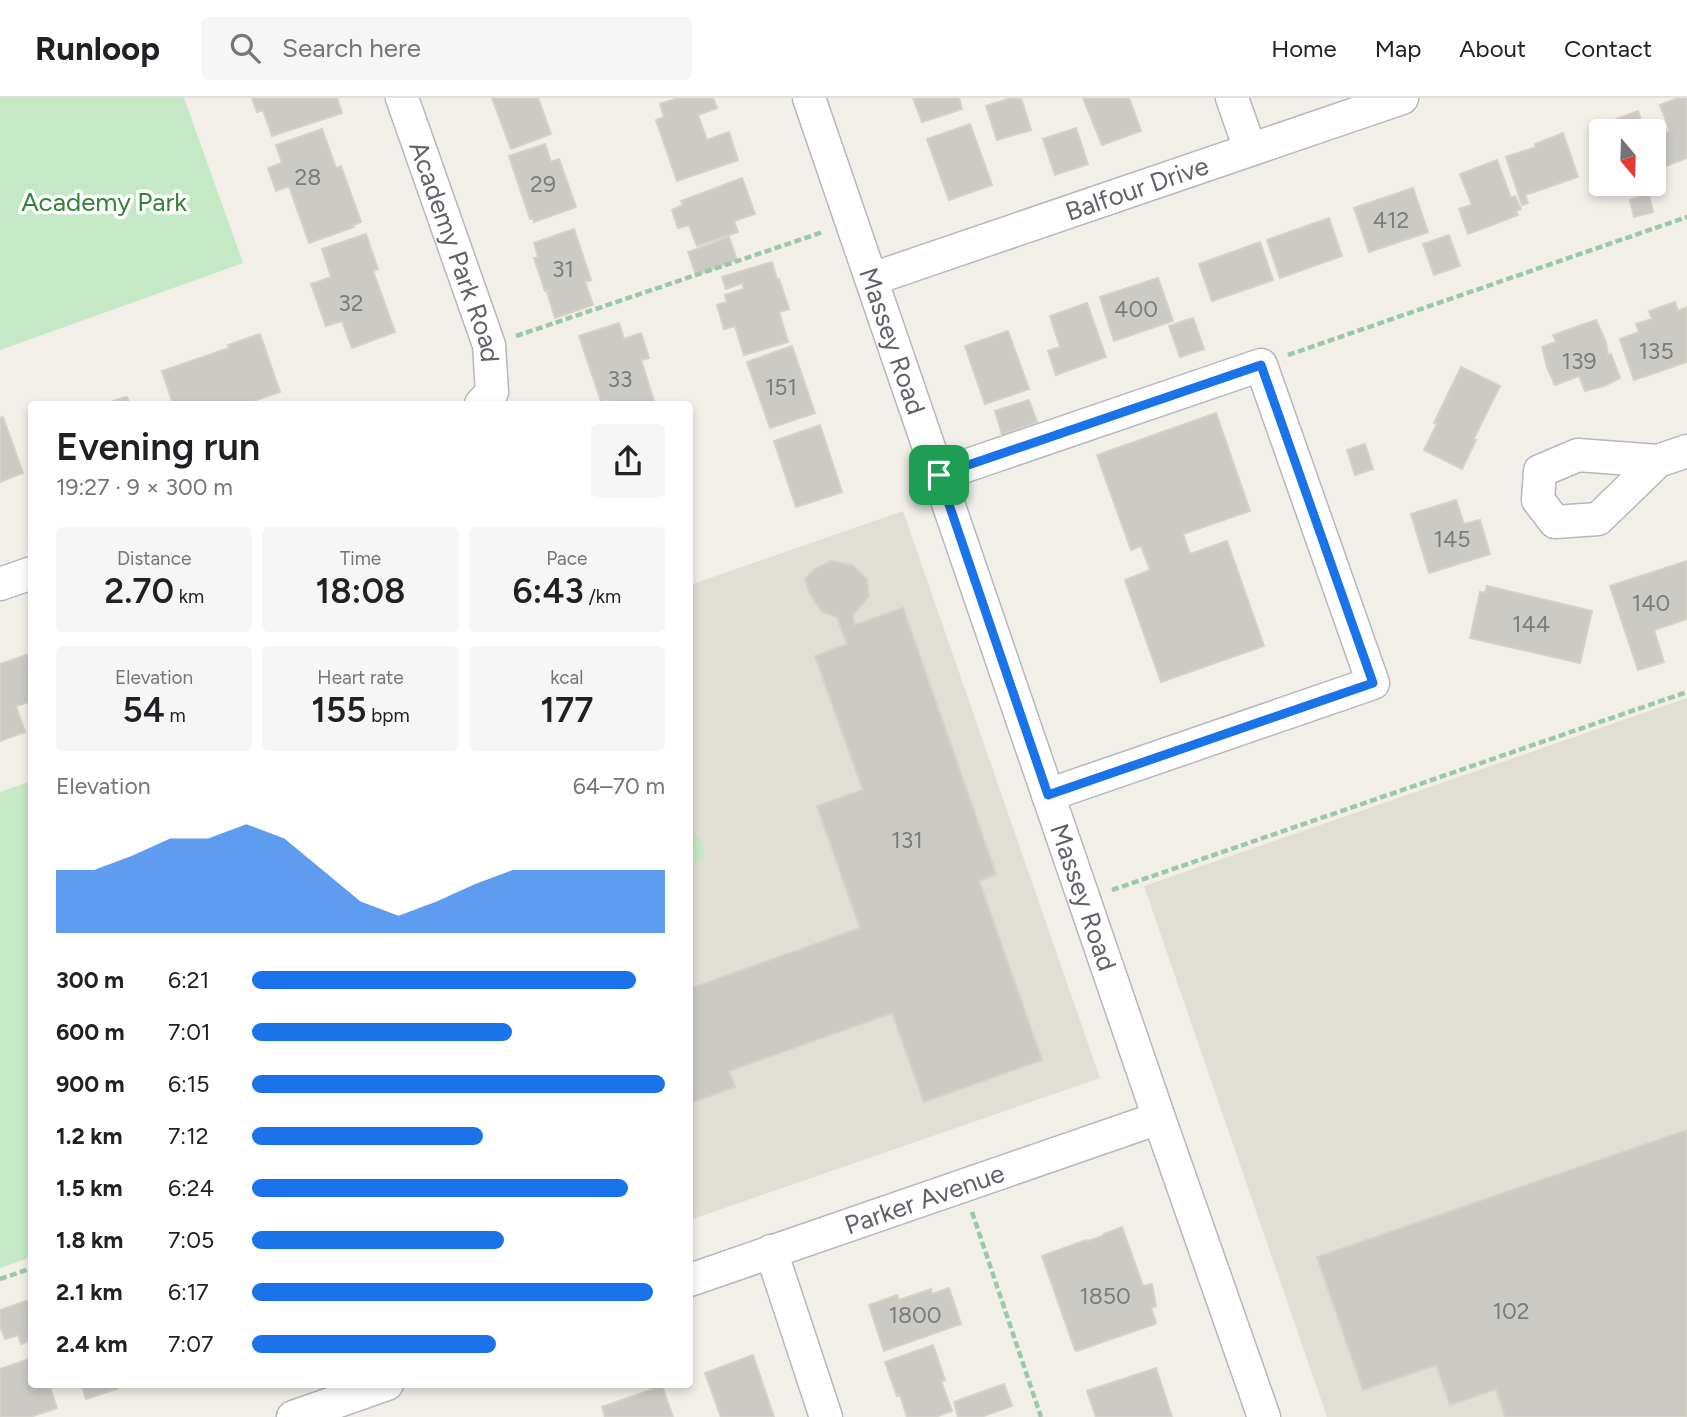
<!DOCTYPE html>
<html lang="en">
<head>
<meta charset="utf-8">
<style>
  body { margin:0; font-family:Figtree,sans-serif; background:#f6f6f6; color:#202124; height:100vh; display:flex; flex-direction:column; font-size:26px; white-space:nowrap }
  * { box-sizing:border-box; margin:0 }
  p { font-size:23px; color:#757577 }
  .icon { flex:none; width:38px; height:38px; fill:none; stroke:currentColor; stroke-width:2; stroke-linecap:round; stroke-linejoin:round }
  .map { position:relative; flex:1; overflow:hidden }
  .details { position:absolute; left:28px; top:303px; width:665px; height:987px; display:flex; flex-direction:column; background:#fff; border-radius:7px; box-shadow:0 4px 10px #0003 }
  .details>* { flex:none }
  .needle { width:46px; rotate:161deg }
  .controls { position:absolute; left:1589px; top:21px; display:grid; gap:14px }
  .controls a { display:grid; place-items:center; width:77px; height:77px; border-radius:7px; background:#fff; box-shadow:0 4px 10px #0003; font-size:35px }
  .pin { position:absolute; display:grid; place-items:center; width:60px; height:60px; color:#fff; margin:-30px; border-radius:14px; box-shadow:0 4px 10px #0006 }
  .round { display:grid; place-items:center; flex:none; width:74px; height:74px; border-radius:7px; background:#f6f6f6 }
  .summary { display:flex; align-items:center; justify-content:space-between; height:119px; padding:0 28px }
  h1 { font-size:38px; font-weight:600; line-height:52px }
  .metrics { display:grid; grid-template-columns:repeat(3,1fr); gap:10px; height:119px; padding:7px 28px }
  .metrics div { display:grid; align-content:center; border-radius:7px; background:#f6f6f6; text-align:center }
  .metrics b { font-size:35px; font-weight:600 }
  .metrics small { font-size:19px; font-weight:400 }
  .metrics p { font-size:19px }
  .chart { height:196px; padding:14px 28px }
  .chart p { display:flex; justify-content:space-between }
  .chart svg { width:100%; height:126px; margin-top:7px; fill:#1a73e8; opacity:.7 }
  ul { padding:0 28px; list-style:none; font-size:23px }
  li { display:grid; grid-template-columns:112px 84px 1fr; align-items:center; height:52px }
  li i { height:18px; border-radius:9px; background:#1a73e8 }
  header { display:flex; align-items:center; gap:42px; box-sizing:border-box; height:98px; padding:0 35px; background:#fff; border-bottom:2px solid #e0e0e0 }
  header strong { font-size:33px }
  nav { display:flex; gap:38px; margin-inline-start:auto; font-size:24px }
  .search { width:490px; height:63px; background:#f6f6f6; display:flex; align-items:center; gap:18px; box-sizing:border-box; padding:0 24px; border-radius:7px; color:#757577; font-size:26px }
  .map>svg:first-child { display:block }
  .education { fill:#e1ded6 }
  .green { fill:#c5e8c5 }
  .building { fill:#cccac5; stroke:#d6d1c6; stroke-width:2 }
  .lines { fill:none; stroke-linecap:round; stroke-linejoin:round }
  .minor-casing { stroke:#b5b8bc; stroke-width:35 }
  .path { stroke:#9cc7a9; stroke-width:4.5; stroke-dasharray:7 3.5; stroke-linecap:butt }
  .minor { stroke:#fff; stroke-width:32 }
  .route-casing { stroke:#fff; stroke-width:14 }
  .route { stroke:#1a73e8; stroke-width:9 }
  .labels { text-anchor:middle; stroke-width:7; stroke-linejoin:round; paint-order:stroke }
  .number-label { font-size:23px; fill:#7a7d7f }
  .street-label { font-size:26px; fill:#5f6368; stroke:#fff }
  .park-label { font-size:26px; fill:#348238; stroke:#fff }
</style>
</head>
<body>
<header>
<strong>Runloop</strong>
<div class="search"><svg class="icon" aria-label="search" viewBox="0 0 24 24"><circle cx="10" cy="10" r="6"/><path d="M15 15l6 6"/></svg>Search here</div>
<nav><a>Home</a><a>Map</a><a>About</a><a>Contact</a></nav>
</header>
<div class="map">
<svg width="1687" height="1319" viewBox="0 0 1687 1319">
  <rect width="100%" height="100%" fill="#f1efe8"/>
  <g class="education">
    <polygon points="903,413 1100,980 690,1122 690,487"/>
    <polygon points="1687,600 1687,1319 1327,1319 1144,788"/>
  </g>
  <g class="green">
    <polygon points="0,0 184,0 243,165 0,252"/>
    <polygon points="31,683 31,1159 0,1170 0,694"/>
    <path d="M 690,729 C 702,744 717,759 690,769 Z"/>
  </g>
  <g class="building">
    <polygon points="337,0 342,15 272,38 263,12 257,14 252,0"/>
    <polygon points="492,0 538,0 551,36 511,51"/>
    <polygon points="678,0 713,0 717,10 698,17 707,42 729,34 738,62 677,83 656,22 664,19 660,6"/>
    <polygon points="913,0 959,0 962,11 922,24"/>
    <polygon points="1011,0 1021,0 1031,32 997,42 986,8"/>
    <polygon points="1083,0 1129,0 1141,33 1102,47"/>
    <polygon points="1678,0 1687,0 1687,60 1666,68 1655,39 1670,33 1660,7"/>
    <polygon points="1638,13 1645,33 1601,33 1601,45 1595,29"/>
    <polygon points="970,26 992,87 949,102 927,41"/>
    <polygon points="1076,30 1088,66 1055,77 1043,41"/>
    <polygon points="322,31 336,70 341,68 361,124 353,127 354,129 309,145 289,88 276,93 268,70 282,65 276,47"/>
    <polygon points="1563,35 1578,79 1525,97 1528,105 1522,107 1506,59 1536,49 1535,46"/>
    <polygon points="545,46 551,64 559,61 576,109 534,124 533,120 530,121 509,58"/>
    <polygon points="1601,57 1601,75 1596,78 1590,61"/>
    <polygon points="1497,62 1511,100 1515,98 1521,111 1516,113 1518,117 1468,136 1459,111 1472,107 1460,76"/>
    <polygon points="742,80 755,116 734,123 738,134 697,148 689,127 678,130 672,112 683,107 681,103"/>
    <polygon points="1413,90 1428,134 1369,154 1354,110"/>
    <polygon points="1649,97 1653,114 1634,119 1630,102"/>
    <polygon points="1329,120 1342,158 1280,180 1267,142"/>
    <polygon points="574,131 591,182 585,184 593,207 555,220 547,194 550,193 549,192 545,193 534,160 538,159 534,145"/>
    <polygon points="366,136 378,171 373,173 395,234 352,250 342,223 326,228 311,186 331,179 322,151"/>
    <polygon points="1449,137 1460,168 1434,177 1423,146"/>
    <polygon points="729,139 737,162 696,177 688,154"/>
    <polygon points="1260,144 1273,182 1212,203 1199,166"/>
    <polygon points="772,164 777,181 779,181 789,211 779,214 788,244 744,257 735,228 724,231 717,207 727,204 725,197 744,191 742,185 726,191 722,179"/>
    <polygon points="1158,180 1173,223 1114,243 1100,199"/>
    <polygon points="1675,204 1678,213 1687,209 1687,264 1634,282 1620,241 1639,234 1636,226 1652,221 1649,213"/>
    <polygon points="1087,205 1106,259 1056,277 1048,253 1060,249 1050,218"/>
    <polygon points="1193,220 1204,251 1180,259 1169,228"/>
    <polygon points="1596,222 1606,244 1608,257 1611,256 1620,280 1604,288 1585,293 1579,278 1555,287 1547,269 1542,249 1556,244 1553,237"/>
    <polygon points="619,225 624,241 641,235 649,260 641,262 655,306 610,306 608,301 601,303 579,238"/>
    <polygon points="1008,233 1029,291 985,306 965,248"/>
    <polygon points="260,236 280,294 251,304 251,306 173,306 162,273 229,250 228,247"/>
    <polygon points="792,248 815,315 770,330 747,264"/>
    <polygon points="1461,269 1500,288 1473,342 1476,342 1462,371 1424,352 1437,326 1434,325"/>
    <polygon points="125,299 127,299 130,306 105,306"/>
    <polygon points="1029,302 1037,324 1002,336 995,313"/>
    <polygon points="1216,315 1250,413 1183,436 1190,456 1227,443 1264,548 1161,584 1125,482 1150,472 1141,448 1131,452 1097,357"/>
    <polygon points="3,319 23,375 0,384 0,320"/>
    <polygon points="820,327 842,394 796,409 774,343"/>
    <polygon points="1365,346 1373,371 1355,377 1347,352"/>
    <polygon points="1456,402 1464,426 1480,422 1490,456 1429,475 1411,416"/>
    <polygon points="831,463 852,467 867,481 869,498 853,517 854,527 903,510 996,776 979,783 1042,962 924,1004 892,915 729,973 735,989 690,1005 690,884 692,890 860,830 817,708 863,692 815,558 847,546 837,519 822,514 810,496 805,481 815,471"/>
    <polygon points="1687,463 1687,521 1654,532 1664,564 1638,572 1610,488"/>
    <polygon points="1487,488 1592,513 1580,565 1470,540 1480,494 1485,495"/>
    <polygon points="32,555 32,603 16,608 25,634 0,643 0,566"/>
    <polygon points="1687,1032 1687,1319 1505,1319 1496,1291 1450,1307 1436,1267 1363,1292 1317,1159"/>
    <polygon points="1122,1129 1143,1188 1152,1186 1156,1208 1151,1210 1156,1224 1155,1226 1077,1253 1075,1252 1042,1158 1086,1142 1088,1143 1103,1138 1104,1136"/>
    <polygon points="949,1190 961,1226 884,1253 869,1207 897,1197 899,1202 931,1191 932,1196"/>
    <polygon points="32,1201 32,1242 21,1246 18,1237 5,1241 0,1228 0,1212"/>
    <polygon points="933,1247 945,1282 941,1283 952,1313 935,1319 907,1319 900,1297 897,1298 885,1264"/>
    <polygon points="753,1257 774,1319 721,1319 705,1275"/>
    <polygon points="32,1260 32,1286 49,1286 57,1310 30,1319 0,1319 0,1271"/>
    <polygon points="1156,1270 1172,1319 1096,1319 1087,1293"/>
    <polygon points="81,1286 123,1286 116,1289 117,1291 86,1301"/>
    <polygon points="1004,1286 1012,1308 981,1319 958,1319 954,1304"/>
    <polygon points="662,1288 673,1319 605,1319 602,1309"/>
  </g>
  <g class="lines">
    <g class="minor-casing">
      <g id="minor">
        <path id="s1" d="M 402,0 L 489,247 L 492,294 L 481,306"/>
        <path id="s2" d="M 809,0 L 1159,1020 L 1264,1319"/>
        <polyline points="1232,0 1250,51"/>
        <path id="s3" d="M 872,181 L 1402,0"/>
        <polyline points="1658,363 1598,421 1555,424 1538,402 1540,373 1578,357 1658,363 1687,353"/>
        <polyline points="939,377 1261,267 1373,585 1048,697"/>
        <polyline points="0,486 32,475"/>
        <polyline points="771,1153 826,1319"/>
        <path id="s4" d="M 690,1182 L 1159,1020"/>
        <polyline points="293,1319 387,1286"/>
      </g>
    </g>
    <g class="path">
      <polyline points="516,238 823,134"/>
      <polyline points="1288,257 1687,119"/>
      <polyline points="1112,792 1687,594"/>
      <polyline points="972,1114 1041,1319"/>
      <polyline points="0,1181 32,1170"/>
    </g>
    <use href="#minor" class="minor"/>
  </g>
  <g class="lines">
    <g class="route-casing">
      <polygon id="route" points="1261,267 1373,585 1048,697 939,377"/>
    </g>
    <use href="#route" class="route"/>
  </g>
  <g class="labels">
    <g class="number-label">
      <text x="308" y="87">28</text>
      <text x="543" y="94">29</text>
      <text x="1391" y="130">412</text>
      <text x="563" y="179">31</text>
      <text x="351" y="213">32</text>
      <text x="1136" y="219">400</text>
      <text x="1656" y="261">135</text>
      <text x="1579" y="271">139</text>
      <text x="620" y="289">33</text>
      <text x="781" y="297">151</text>
      <text x="1452" y="449">145</text>
      <text x="1651" y="513">140</text>
      <text x="1531" y="534">144</text>
      <text x="907" y="750">131</text>
      <text x="1105" y="1206">1850</text>
      <text x="1511" y="1221">102</text>
      <text x="915" y="1225">1800</text>
    </g>
    <g class="street-label">
      <text dy="9" stroke="none"><textPath href="#s3" startOffset="280">Balfour Drive</textPath></text>
      <text dy="9" stroke="none"><textPath href="#s1" startOffset="163">Academy Park Road</textPath></text>
      <text dy="9" stroke="none"><textPath href="#s2" startOffset="257">Massey Road</textPath></text>
      <text dy="9" stroke="none"><textPath href="#s2" startOffset="845">Massey Road</textPath></text>
      <text dy="9" stroke="none"><textPath href="#s4" startOffset="248">Parker Avenue</textPath></text>
    </g>
    <g class="park-label">
      <text x="104" y="113">Academy Park</text>
    </g>
  </g>
</svg>
<div class="controls">
<a><svg class="needle" viewBox="-14 -14 28 28"><path d="M0-13l5 13h-10z" fill="#e53935"/><path d="M0 13l5-13h-10z" fill="#757577"/></svg></a>
</div>
<div class="pin" style="left:939px;top:377px;background:#1e9e55"><svg class="icon" aria-label="arrive" viewBox="0 0 24 24"><path d="M6 21V4h12l-3 4 3 4H6"/></svg></div>
<section class="details">
<div class="summary"><div><h1>Evening run</h1><p>19:27 · 9 × 300 m</p></div><a class="round"><svg class="icon" aria-label="share" viewBox="0 0 24 24"><path d="M12 15V3M7 8l5-5 5 5M5 13v7h14v-7"/></svg></a></div>
<div class="metrics">
<div><p>Distance</p><b>2.70<small> km</small></b></div>
<div><p>Time</p><b>18:08</b></div>
<div><p>Pace</p><b>6:43<small> /km</small></b></div>
</div>
<div class="metrics">
<div><p>Elevation</p><b>54<small> m</small></b></div>
<div><p>Heart rate</p><b>155<small> bpm</small></b></div>
<div><p>kcal</p><b>177</b></div>
</div>
<div class="chart"><p><span>Elevation</span>64–70 m</p>
<svg viewBox="0 0 160 44" preserveAspectRatio="none"><path d="M0 44V22L10 22L20 17L30 11L40 11L50 6L60 11L70 22L80 33L90 38L100 33L110 27L120 22L130 22L140 22L150 22L160 22V44z"/></svg>
</div>
<ul>
<li><b>300 m</b>6:21<i style="width:93%"></i></li>
<li><b>600 m</b>7:01<i style="width:63%"></i></li>
<li><b>900 m</b>6:15<i style="width:100%"></i></li>
<li><b>1.2 km</b>7:12<i style="width:56%"></i></li>
<li><b>1.5 km</b>6:24<i style="width:91%"></i></li>
<li><b>1.8 km</b>7:05<i style="width:61%"></i></li>
<li><b>2.1 km</b>6:17<i style="width:97%"></i></li>
<li><b>2.4 km</b>7:07<i style="width:59%"></i></li>
</ul>
</section>
</div>
</body>
</html>
